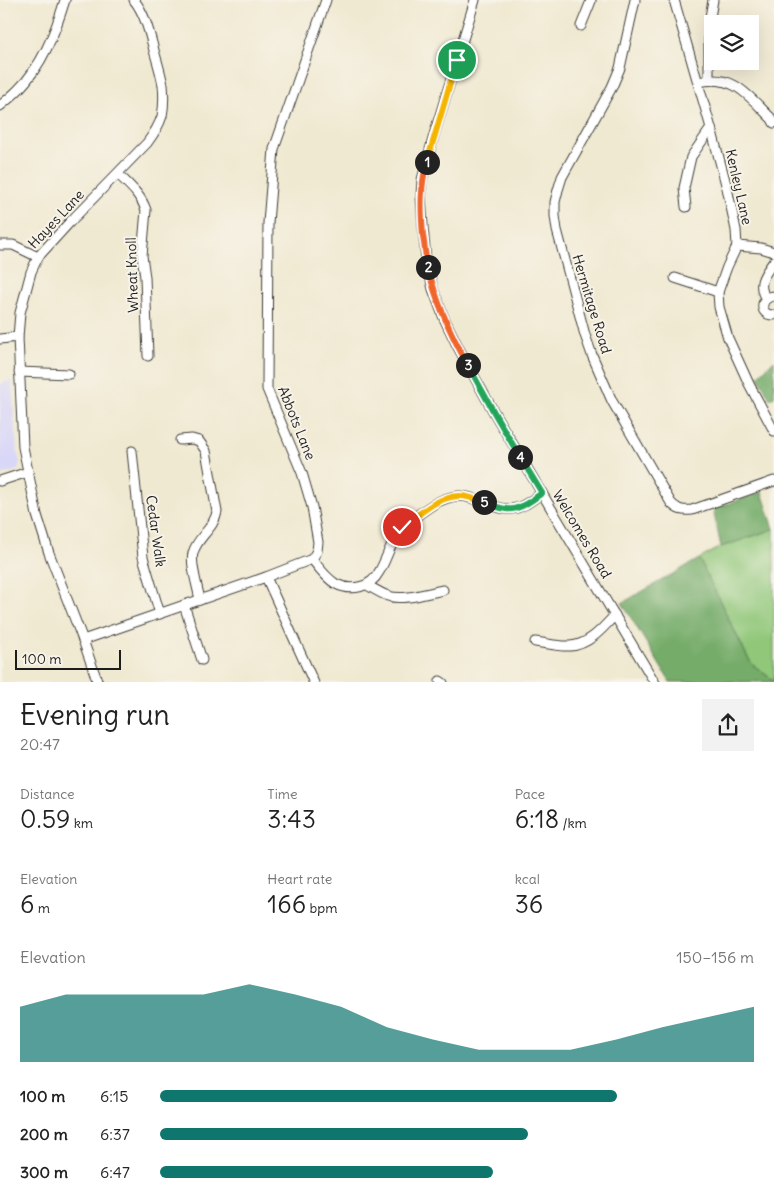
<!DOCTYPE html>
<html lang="en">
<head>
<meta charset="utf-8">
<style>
  body { margin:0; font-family:Delius,sans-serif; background:#f2f2f2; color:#222; height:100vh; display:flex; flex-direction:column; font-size:19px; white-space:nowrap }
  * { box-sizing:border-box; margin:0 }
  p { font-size:16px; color:#767676 }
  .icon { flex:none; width:28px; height:28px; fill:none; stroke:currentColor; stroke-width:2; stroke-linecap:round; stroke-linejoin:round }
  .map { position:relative; height:682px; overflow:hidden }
  .side { display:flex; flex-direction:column; background:#fff; flex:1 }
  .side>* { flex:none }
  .buttons { position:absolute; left:704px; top:15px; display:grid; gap:10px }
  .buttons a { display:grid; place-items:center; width:55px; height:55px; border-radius:0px; background:#fff; box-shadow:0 5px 20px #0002; font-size:25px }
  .scale { position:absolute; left:15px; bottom:12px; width:106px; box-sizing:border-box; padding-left:5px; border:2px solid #1c1c1c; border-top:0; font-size:14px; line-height:18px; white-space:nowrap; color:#1c1c1c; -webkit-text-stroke:4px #f7f3e8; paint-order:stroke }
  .pin { position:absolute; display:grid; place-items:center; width:42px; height:42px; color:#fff; margin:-21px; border:2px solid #fff; border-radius:50%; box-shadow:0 1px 5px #0007 }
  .km { position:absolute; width:25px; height:25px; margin:-12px; border-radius:50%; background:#222; color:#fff; font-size:14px; line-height:25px; text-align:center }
  .round { display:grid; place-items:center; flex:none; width:52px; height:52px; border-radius:0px; background:#f2f2f2 }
  .summary { display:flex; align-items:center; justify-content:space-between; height:85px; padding:0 20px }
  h1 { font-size:28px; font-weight:600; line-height:38px }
  .figures { display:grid; grid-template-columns:repeat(3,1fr); gap:8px; height:85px; padding:5px 20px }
  .figures div { display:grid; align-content:center }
  .figures b { font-size:25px; font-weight:600 }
  .figures small { font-size:14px; font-weight:400 }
  .figures p { font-size:14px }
  .chart { height:140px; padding:10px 20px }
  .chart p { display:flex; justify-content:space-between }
  .chart svg { width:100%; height:90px; margin-top:5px; fill:#0f766e; opacity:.7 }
  ul { padding:0 20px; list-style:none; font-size:16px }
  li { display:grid; grid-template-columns:80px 60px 1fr; align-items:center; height:38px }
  li i { height:12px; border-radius:6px; background:#0f766e }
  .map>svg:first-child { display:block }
  .built { fill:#d9d7f8 }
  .green { fill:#90c779; stroke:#56724a }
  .forest { fill:#74ac69; stroke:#486442 }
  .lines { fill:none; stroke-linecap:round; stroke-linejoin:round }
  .minor-casing { stroke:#3c3b37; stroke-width:11 }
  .minor { stroke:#fff; stroke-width:9 }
  .split-1-casing { stroke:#fff; stroke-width:10 }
  .split-2-casing { stroke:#fff; stroke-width:10 }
  .split-3-casing { stroke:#fff; stroke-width:10 }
  .split-4-casing { stroke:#fff; stroke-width:10 }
  .split-5-casing { stroke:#fff; stroke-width:10 }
  .split-6-casing { stroke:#fff; stroke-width:10 }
  .split-1 { stroke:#f5b400; stroke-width:6 }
  .split-2 { stroke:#f0652b; stroke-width:6 }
  .split-3 { stroke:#f0652b; stroke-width:6 }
  .split-4 { stroke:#22a559; stroke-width:6 }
  .split-5 { stroke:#22a559; stroke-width:6 }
  .split-6 { stroke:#f5b400; stroke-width:6 }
  .labels { text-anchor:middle; stroke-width:4; stroke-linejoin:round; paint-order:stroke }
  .street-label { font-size:14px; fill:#1c1c1c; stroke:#f7f3e8 }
</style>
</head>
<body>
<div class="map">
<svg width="774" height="683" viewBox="0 0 774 683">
  <rect width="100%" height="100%" fill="#f7f3e8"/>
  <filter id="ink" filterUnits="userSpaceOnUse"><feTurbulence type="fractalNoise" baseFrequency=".02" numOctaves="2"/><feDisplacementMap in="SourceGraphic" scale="10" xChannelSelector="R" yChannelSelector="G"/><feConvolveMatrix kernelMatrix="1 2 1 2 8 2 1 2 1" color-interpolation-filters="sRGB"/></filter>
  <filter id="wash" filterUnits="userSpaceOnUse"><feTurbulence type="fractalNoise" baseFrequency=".0096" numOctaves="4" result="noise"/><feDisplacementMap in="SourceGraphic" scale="20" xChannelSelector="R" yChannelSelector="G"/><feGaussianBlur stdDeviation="1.12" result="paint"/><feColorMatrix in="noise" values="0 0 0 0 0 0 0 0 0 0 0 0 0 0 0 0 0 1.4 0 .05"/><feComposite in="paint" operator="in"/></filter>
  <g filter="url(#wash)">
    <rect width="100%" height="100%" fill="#f0e9d1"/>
    <polygon class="built" points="12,380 14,418 17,452 20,462 18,470 0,475 0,384"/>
    <polygon class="green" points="774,529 774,681 752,664 747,656 699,559 721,547"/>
    <g class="forest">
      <polygon points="774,360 774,396 770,399 758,376"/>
      <polygon points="762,492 774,529 721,547 713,509"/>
      <polygon points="699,559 747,656 752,664 774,681 774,682 670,682 622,603"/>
    </g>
  </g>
  <g filter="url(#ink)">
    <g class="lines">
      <g class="minor-casing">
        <g id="minor">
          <polyline points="475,0 434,135 422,180 421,196 423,227 426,259 433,289 444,318 458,347 496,416 655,683"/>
          <path d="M 635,0 L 620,68 L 612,87 L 562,177 L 558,190 L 555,202 L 555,216 L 557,230 L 585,335 L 592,355 L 612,401 L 671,503 C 678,510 682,511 692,510 L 774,481"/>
          <polyline points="674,0 711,128 727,188 736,230 737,246 727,267 718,292 719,307 728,338 749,384 774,431"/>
          <polyline points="581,26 591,1"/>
          <polyline points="709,79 709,23 713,0"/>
          <path d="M 699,82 C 734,73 749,97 772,119 L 774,123"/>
          <path d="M 0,106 C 6,101 12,96 18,90 C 42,66 55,33 65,0"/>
          <path d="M 118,174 C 129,185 141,195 146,210 L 142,256 L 145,277 L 148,356"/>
          <polyline points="686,207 684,188 691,157 711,128"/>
          <polyline points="0,245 13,245 38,257"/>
          <polyline points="737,246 761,248 774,252"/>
          <polyline points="675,278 718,292"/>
          <path d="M 774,296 C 759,297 759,316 774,315"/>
          <path d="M 766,299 C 756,283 765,274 774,261"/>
          <polyline points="0,339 18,337"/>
          <polyline points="19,372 69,374"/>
          <path d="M 180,440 L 192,439 L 199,441 L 206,451 L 217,512 C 214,529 197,537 193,553 C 190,564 198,588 200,600"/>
          <polyline points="132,451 143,557 160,614"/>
          <polyline points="0,481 28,472"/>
          <path d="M 312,559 C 319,568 326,578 336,584 C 352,592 371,587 379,572 C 388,557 391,540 402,527 C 419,515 437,497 459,496 C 467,496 475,499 482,502 C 490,504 499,509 508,509 C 520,510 532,500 542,493"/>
          <polyline points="266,577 314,683"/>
          <path d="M 367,585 C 374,589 380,593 388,596 C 403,601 427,593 443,590"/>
          <polyline points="184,605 202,660"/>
          <polyline points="83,640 266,577 312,559 317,551 318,542 312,507 302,473 267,389 268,223 274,149 326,0"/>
          <path d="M 535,642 C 546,643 559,647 570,646 C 589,645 603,628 615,615"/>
          <polyline points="440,681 443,683"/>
          <path d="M 98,683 L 83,640 L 49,553 L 37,515 L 23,447 L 18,337 L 20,313 L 31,272 L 38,257 L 69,223 L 147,143 C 153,135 159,126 162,116 C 164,106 164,95 163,85 C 161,74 158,64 155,54 C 150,36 146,15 134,0"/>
        </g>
      </g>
      <use href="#minor" class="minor"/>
    </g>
  </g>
  <g class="lines" filter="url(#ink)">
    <g class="split-1-casing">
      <polyline id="split-1" points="427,162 457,60"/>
    </g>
    <g class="split-2-casing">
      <path id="split-2" d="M 427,162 C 420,187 421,210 423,236 C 425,246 425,257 428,267"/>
    </g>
    <g class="split-3-casing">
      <path id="split-3" d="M 428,267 C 436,302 450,333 468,365"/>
    </g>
    <g class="split-4-casing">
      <polyline id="split-4" points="468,365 496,416 520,457"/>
    </g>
    <g class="split-5-casing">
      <path id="split-5" d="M 484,502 C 491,505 499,508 506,509 C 519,511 532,500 542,493 L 520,457"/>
    </g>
    <g class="split-6-casing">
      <path id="split-6" d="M 402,527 C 419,515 438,495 461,496 C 468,496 476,500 484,502"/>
    </g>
    <use href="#split-1" class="split-1"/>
    <use href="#split-2" class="split-2"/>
    <use href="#split-3" class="split-3"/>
    <use href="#split-4" class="split-4"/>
    <use href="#split-5" class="split-5"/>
    <use href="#split-6" class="split-6"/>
  </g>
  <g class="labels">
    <g class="street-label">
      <text transform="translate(739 187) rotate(77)" y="5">Kenley Lane</text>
      <text transform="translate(56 219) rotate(-47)" y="5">Hayes Lane</text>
      <text transform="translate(132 275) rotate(-92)" y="5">Wheat Knoll</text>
      <text transform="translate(592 304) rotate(73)" y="5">Hermitage Road</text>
      <text transform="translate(297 423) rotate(68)" y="5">Abbots Lane</text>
      <text transform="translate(156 531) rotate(82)" y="5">Cedar Walk</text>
      <text transform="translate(582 534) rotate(59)" y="5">Welcomes Road</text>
    </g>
  </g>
</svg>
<div class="buttons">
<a><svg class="icon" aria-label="layers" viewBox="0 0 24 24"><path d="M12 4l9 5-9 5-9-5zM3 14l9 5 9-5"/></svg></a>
</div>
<div class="scale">100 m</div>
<div class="pin" style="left:457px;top:60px;background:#1e9e55"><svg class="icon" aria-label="arrive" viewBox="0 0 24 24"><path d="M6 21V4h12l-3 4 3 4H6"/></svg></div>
<div class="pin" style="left:402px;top:527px;background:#d93025"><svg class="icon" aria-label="check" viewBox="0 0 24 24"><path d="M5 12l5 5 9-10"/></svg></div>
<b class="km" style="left:427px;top:162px">1</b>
<b class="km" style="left:428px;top:267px">2</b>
<b class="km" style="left:468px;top:365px">3</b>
<b class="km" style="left:520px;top:457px">4</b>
<b class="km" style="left:484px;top:502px">5</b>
</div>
<section class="side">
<div class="summary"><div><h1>Evening run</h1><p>20:47</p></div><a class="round"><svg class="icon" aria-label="share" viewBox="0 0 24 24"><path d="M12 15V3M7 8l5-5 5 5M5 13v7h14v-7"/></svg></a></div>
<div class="figures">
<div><p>Distance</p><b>0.59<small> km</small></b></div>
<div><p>Time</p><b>3:43</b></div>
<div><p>Pace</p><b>6:18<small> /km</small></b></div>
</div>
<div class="figures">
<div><p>Elevation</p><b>6<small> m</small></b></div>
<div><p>Heart rate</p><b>166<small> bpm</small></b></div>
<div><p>kcal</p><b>36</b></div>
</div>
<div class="chart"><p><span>Elevation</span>150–156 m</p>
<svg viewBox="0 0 160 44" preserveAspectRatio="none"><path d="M0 44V17L10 11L20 11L30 11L40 11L50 6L60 11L70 17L80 27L90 33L100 38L110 38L120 38L130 33L140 27L150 22L160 17V44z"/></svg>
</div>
<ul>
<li><b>100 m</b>6:15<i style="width:77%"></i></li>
<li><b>200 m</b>6:37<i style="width:62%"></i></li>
<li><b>300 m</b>6:47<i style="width:56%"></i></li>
</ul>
</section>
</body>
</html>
